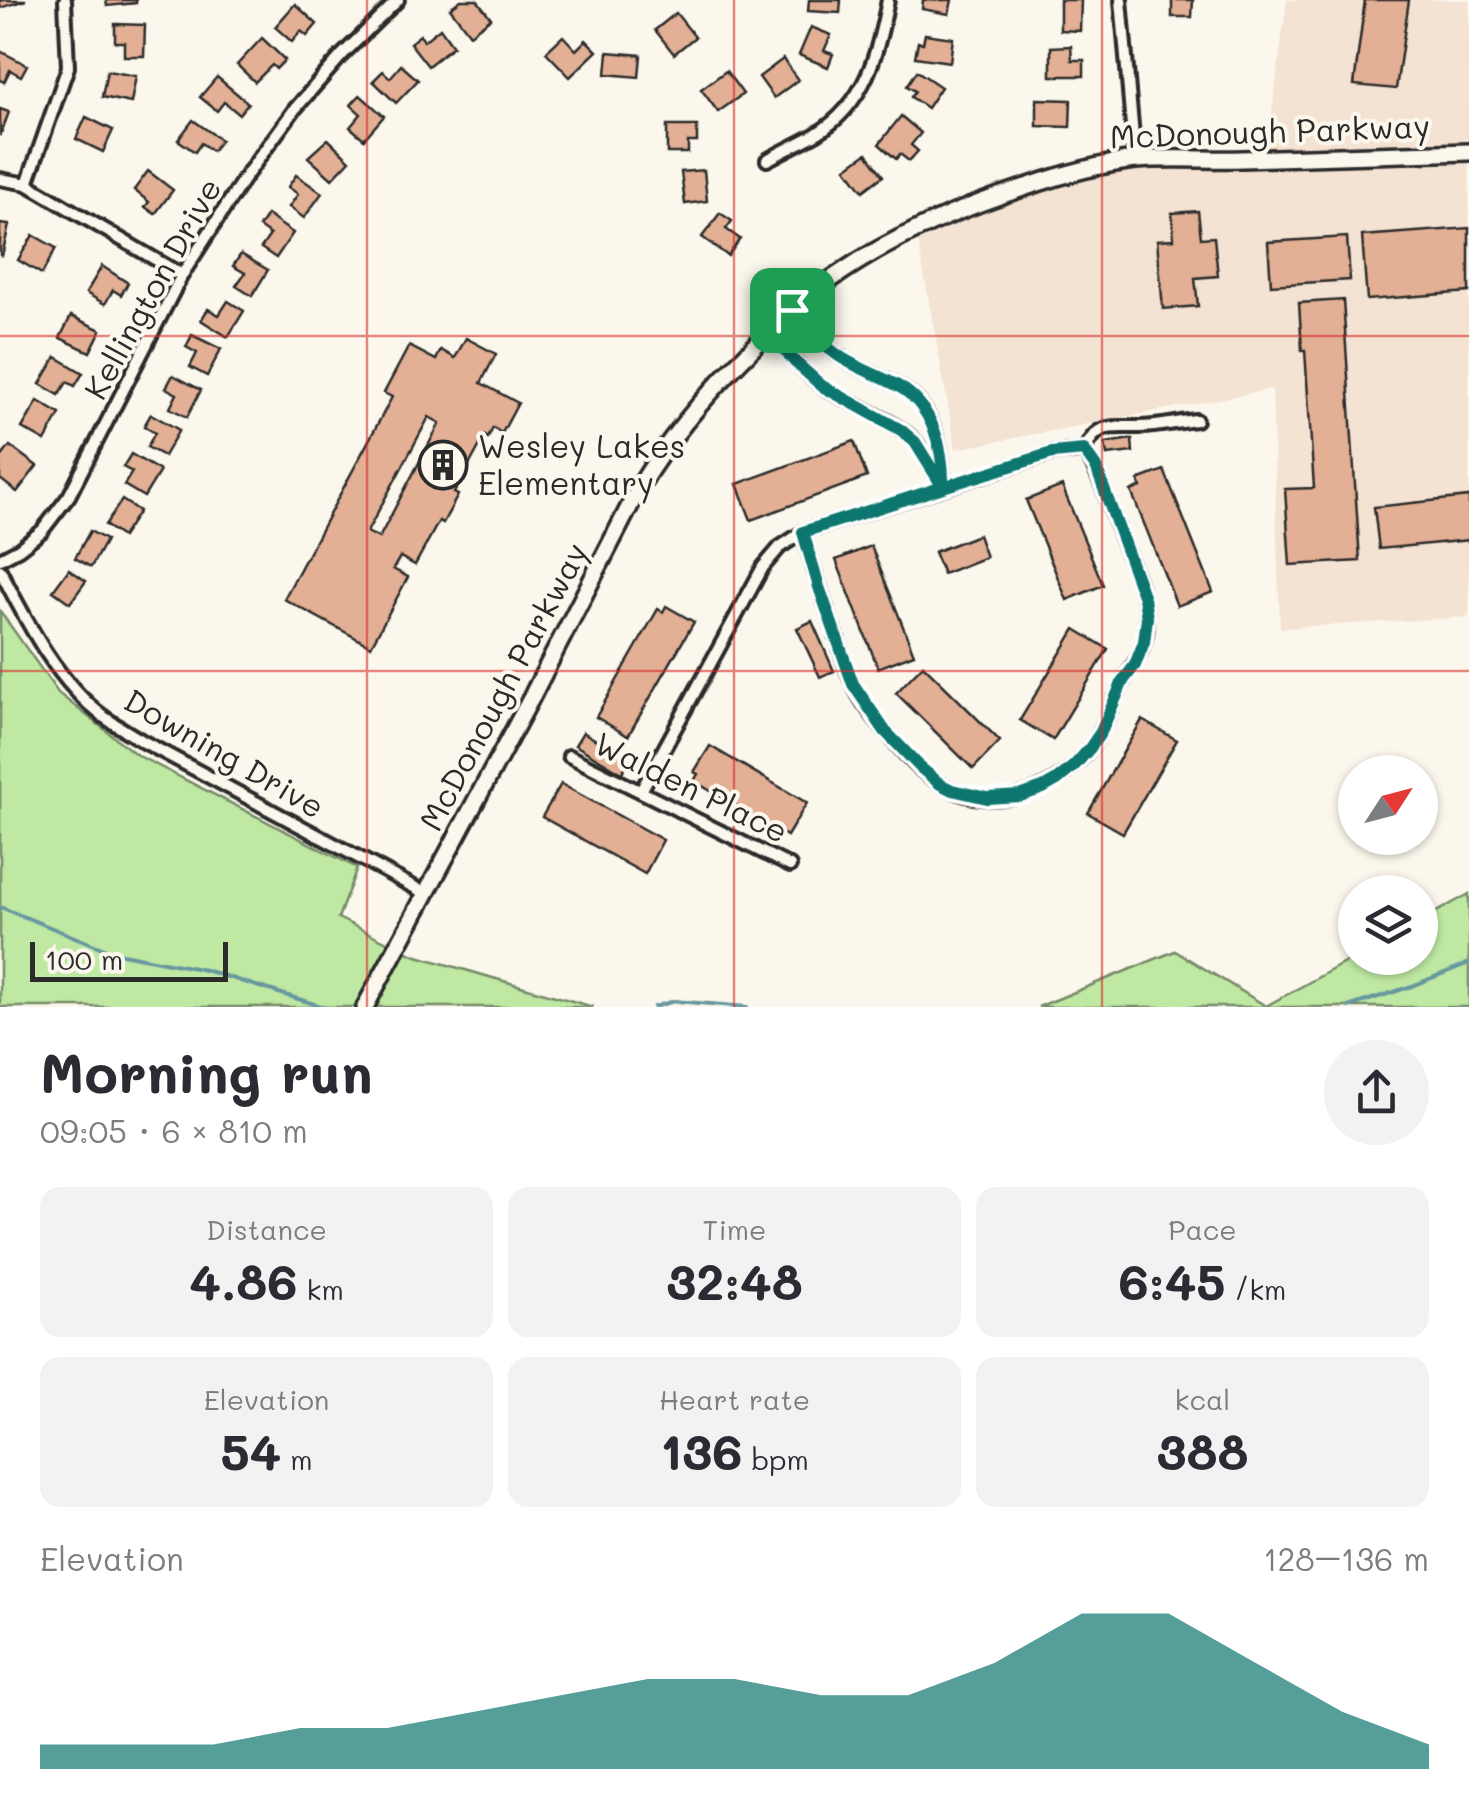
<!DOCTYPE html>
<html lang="en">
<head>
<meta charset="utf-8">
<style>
  body { margin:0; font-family:Mali,sans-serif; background:#f2f2f3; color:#2b2b33; height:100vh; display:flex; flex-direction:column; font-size:38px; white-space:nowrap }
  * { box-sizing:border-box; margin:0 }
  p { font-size:32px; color:#7c7c81 }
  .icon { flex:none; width:55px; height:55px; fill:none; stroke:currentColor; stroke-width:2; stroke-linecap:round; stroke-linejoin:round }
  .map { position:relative; height:1007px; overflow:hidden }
  .side { display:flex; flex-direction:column; background:#fff; flex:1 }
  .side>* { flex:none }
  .needle { width:65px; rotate:54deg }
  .fabs { position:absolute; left:1338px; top:755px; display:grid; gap:20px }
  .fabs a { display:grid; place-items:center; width:100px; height:100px; border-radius:50%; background:#fff; box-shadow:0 2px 8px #0004; font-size:50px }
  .scale { position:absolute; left:30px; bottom:25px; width:198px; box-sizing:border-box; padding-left:10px; border:5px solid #2b2b2b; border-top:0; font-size:28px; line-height:35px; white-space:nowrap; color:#2b2b2b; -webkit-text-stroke:8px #fbf7ec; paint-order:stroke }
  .pin { position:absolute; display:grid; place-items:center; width:85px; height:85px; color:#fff; margin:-42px; border-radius:20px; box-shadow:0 5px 15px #0006 }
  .round { display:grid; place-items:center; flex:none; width:105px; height:105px; border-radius:52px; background:#f2f2f3 }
  .overview { display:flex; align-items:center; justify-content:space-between; height:170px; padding:0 40px }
  h1 { font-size:55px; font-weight:700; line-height:75px }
  .stats { display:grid; grid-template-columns:repeat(3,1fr); gap:15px; height:170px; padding:10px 40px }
  .stats div { display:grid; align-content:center; border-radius:20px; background:#f2f2f3; text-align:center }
  .stats b { font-size:50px; font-weight:700 }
  .stats small { font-size:28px; font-weight:400 }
  .stats p { font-size:28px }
  .chart { height:280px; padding:20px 40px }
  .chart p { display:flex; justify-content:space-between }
  .chart svg { width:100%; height:180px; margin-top:10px; fill:#0f766e; opacity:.7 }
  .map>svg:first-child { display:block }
  .built { fill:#f4e2d2 }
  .green { fill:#bfe8a3; stroke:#758a67; stroke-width:2.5 }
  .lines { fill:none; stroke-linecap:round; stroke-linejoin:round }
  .stream { stroke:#68989f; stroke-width:4 }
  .building { fill:#e3b095; stroke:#2b2b2b; stroke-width:2.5; fill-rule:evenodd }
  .street-casing { stroke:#2b2b2b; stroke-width:18 }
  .secondary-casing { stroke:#2b2b2b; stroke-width:22 }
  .street { stroke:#fbf7ec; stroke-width:10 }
  .secondary { stroke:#fbf7ec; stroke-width:15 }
  .route-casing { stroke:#fff; stroke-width:20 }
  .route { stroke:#0f766e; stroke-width:12 }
  .grid { fill:none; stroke:#d62828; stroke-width:2.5; stroke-opacity:0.55 }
  .labels { text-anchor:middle; stroke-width:8; stroke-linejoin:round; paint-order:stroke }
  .street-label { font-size:32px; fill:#2b2b2b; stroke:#fbf7ec }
  .poi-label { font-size:32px; fill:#2b2b2b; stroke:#fbf7ec; text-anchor:start }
</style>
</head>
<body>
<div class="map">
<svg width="1469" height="1007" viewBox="0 0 1469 1007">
  <rect width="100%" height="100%" fill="#fbf7ec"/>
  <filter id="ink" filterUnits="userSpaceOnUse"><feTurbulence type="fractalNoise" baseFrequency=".01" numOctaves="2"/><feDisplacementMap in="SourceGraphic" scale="20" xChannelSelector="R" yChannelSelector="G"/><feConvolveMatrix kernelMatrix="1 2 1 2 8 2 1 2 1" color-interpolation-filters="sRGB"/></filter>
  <g filter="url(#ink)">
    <polygon class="built" points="1287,0 1469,0 1469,617 1280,628 1272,389 956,449 916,230 1130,156 1265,166"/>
    <g class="green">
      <polygon points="0,611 58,693 137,755 357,868 338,918 414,955 593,1007 0,1007"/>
      <polygon points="1469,894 1469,1007 1038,1007 1175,951 1266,1006 1355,957 1420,958 1420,921"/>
    </g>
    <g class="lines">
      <g class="stream">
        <polyline points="0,907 112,952 205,970 324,1007"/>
        <polyline points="654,1007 674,1001 747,1007"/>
        <polyline points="1348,1007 1412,986 1469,963"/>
      </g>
    </g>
    <g class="building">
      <polygon points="0,0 26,0 0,8"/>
      <polygon points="106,0 136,0 136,3 107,6"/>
      <polygon points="461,0 477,0 491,18 470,34 450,8"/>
      <polygon points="809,0 841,0 840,13 808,11"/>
      <polygon points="923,0 952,0 949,14 922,9"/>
      <polygon points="1060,0 1081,0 1080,31 1060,30"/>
      <polygon points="1172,0 1193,0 1192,17 1172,17"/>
      <polygon points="1365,0 1409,0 1396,89 1354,85"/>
      <polygon points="295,4 317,24 307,36 301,31 292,42 275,27"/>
      <polygon points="676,13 695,37 674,54 655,30"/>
      <polygon points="115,24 145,25 144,56 124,56 124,42 115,42"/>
      <polygon points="811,27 831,35 824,51 833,54 828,67 799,55"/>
      <polygon points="440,28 453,46 428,66 410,43 420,35 424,41"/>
      <polygon points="925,34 953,38 950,62 915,57 918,42 923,43"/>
      <polygon points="563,36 576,50 586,40 597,51 570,77 546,52"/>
      <polygon points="262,38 285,60 276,69 272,65 255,82 237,65"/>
      <polygon points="1071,46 1072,60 1084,60 1084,76 1051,76 1051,47"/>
      <polygon points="0,51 27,65 21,76 10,70 4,82 0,80"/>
      <polygon points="608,52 641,55 639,77 606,74"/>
      <polygon points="783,59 798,80 774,98 759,77"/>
      <polygon points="401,65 418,80 396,103 373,81 383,71 390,78"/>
      <polygon points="107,71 136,76 131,103 102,97"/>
      <polygon points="726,71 743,94 718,112 701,89"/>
      <polygon points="917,71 941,87 927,108 911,97 915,91 907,86"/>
      <polygon points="217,77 248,103 239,114 224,102 217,111 200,97"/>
      <polygon points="360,95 384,116 364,139 350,127 361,114 351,105"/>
      <polygon points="1037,99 1071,100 1070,127 1037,126"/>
      <polygon points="0,109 9,112 0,136"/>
      <polygon points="901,116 921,133 911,145 918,151 909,161 900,154 896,159 879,144"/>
      <polygon points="86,117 113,130 103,152 76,139"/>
      <polygon points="193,120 221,140 212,151 201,143 195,152 178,140"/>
      <polygon points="667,126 697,126 697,142 688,142 688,153 667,153"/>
      <polygon points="328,139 350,160 332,179 308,157"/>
      <polygon points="867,153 883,176 863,191 846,168"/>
      <polygon points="704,170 707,201 685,204 681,172"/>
      <polygon points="148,171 173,190 155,214 145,207 149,202 134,190"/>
      <polygon points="296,175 322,193 304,218 289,207 298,194 288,187"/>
      <polygon points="1198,211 1201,238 1214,237 1218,276 1195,278 1198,306 1163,309 1157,240 1174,239 1172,213"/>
      <polygon points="720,213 732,221 726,229 740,239 728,256 702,237"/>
      <polygon points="267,215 293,233 276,258 261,248 270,235 259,227"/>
      <polygon points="0,224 9,225 2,256 0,255"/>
      <polygon points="1469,228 1469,292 1367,300 1362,236"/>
      <polygon points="33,235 56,248 42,274 18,260"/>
      <polygon points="1347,237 1350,280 1271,285 1268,242"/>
      <polygon points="241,254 268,270 252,296 236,286 245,273 233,266"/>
      <polygon points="102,266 128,283 121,295 113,290 105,304 86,293"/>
      <polygon points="1343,300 1360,561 1290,565 1285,489 1314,488 1305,350 1302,350 1299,303"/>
      <polygon points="228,301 244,311 228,337 201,320 208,309 219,315"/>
      <polygon points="71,316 101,330 90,352 60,338"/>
      <polygon points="192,335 221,349 207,376 190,367 197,353 186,347"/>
      <path d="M 466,338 L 496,354 L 481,383 L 518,403 L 502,433 L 493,428 L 488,438 L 485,436 L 454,493 L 458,495 L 443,523 L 439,521 L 415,565 L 400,557 L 393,569 L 408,577 L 371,646 L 284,599 L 392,397 L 384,393 L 409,346 L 436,360 L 441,350 L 455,358 ZM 429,417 L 440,423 L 379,538 L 367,532 Z"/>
      <polygon points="56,357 83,373 75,386 67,382 59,395 40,384"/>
      <polygon points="173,375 201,390 187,417 170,408 177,394 166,388"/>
      <polygon points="38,401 60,414 45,441 22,428"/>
      <polygon points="151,414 179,430 164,456 147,447 155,433 144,426"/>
      <polygon points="1132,439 1133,452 1107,455 1105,443"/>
      <polygon points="854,441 867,477 751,520 737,484"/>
      <polygon points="10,446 37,466 17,492 0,479 0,459"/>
      <polygon points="131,454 160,471 144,497 124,485 132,472 123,467"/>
      <polygon points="1164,470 1213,592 1177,606 1131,491 1141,487 1138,480"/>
      <polygon points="1062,486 1103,585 1067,600 1026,500"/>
      <polygon points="1469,497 1469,540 1379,549 1374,507"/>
      <polygon points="122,500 139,511 122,537 105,525"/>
      <polygon points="90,531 106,540 91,567 75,558"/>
      <polygon points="978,535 986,557 943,574 934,552"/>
      <polygon points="871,546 914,654 878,668 836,560"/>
      <polygon points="69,569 86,581 70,603 53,591"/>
      <polygon points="666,606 694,622 628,736 596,717 658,609 663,612"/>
      <polygon points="812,621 834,671 820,677 797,628"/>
      <polygon points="1075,629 1108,649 1053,740 1020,720"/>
      <polygon points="923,665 1000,741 973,769 896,693"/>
      <polygon points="1142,720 1177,740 1123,833 1088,813"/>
      <polygon points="583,732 629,760 622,773 575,745"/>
      <polygon points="710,746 807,803 787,836 694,781 698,774 694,772"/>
      <polygon points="561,784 663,840 645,874 542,817"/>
    </g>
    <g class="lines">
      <g class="street-casing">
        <g id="street">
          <polyline points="1121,0 1135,160"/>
          <path d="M 767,160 C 783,151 800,143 816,134 C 866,104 878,53 888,0"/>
          <polyline points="0,179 27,184 182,275"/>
          <polyline points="27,184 68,67 65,0"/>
          <path d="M 792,310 C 808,328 822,345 842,358 C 862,371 885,377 905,390 C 935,410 944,453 943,487"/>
          <path d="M 769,332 C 787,351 803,373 825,388 C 853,406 889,417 914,440 C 925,451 933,473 943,487"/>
          <path d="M 1085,451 C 1096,421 1113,428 1139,427 C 1158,427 1177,422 1196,420"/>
          <path d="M 803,532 C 813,569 825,605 838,641 C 843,655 846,671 853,684 C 861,702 875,719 888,734 C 903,753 922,774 944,786 C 996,815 1059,791 1092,746 C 1106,727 1111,704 1122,684 C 1134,662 1147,650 1147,622 C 1147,594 1132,567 1123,542 C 1111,511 1102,479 1085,451"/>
          <polyline points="0,559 19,549 42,531 69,496 182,275 243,180 294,110 342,55 398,0"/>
          <path d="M 0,570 C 27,622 56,681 104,717 C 117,726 131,734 144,742 L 425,893"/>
          <polyline points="569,756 790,866"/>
          <polyline points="641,791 763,567 780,547 803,532 1053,453 1085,451"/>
        </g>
      </g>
      <g class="secondary-casing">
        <path id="secondary" d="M 365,1007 L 529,702 L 640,486 C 669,438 704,397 744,357 C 760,341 776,324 793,309 C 860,251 941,214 1026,187 C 1061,175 1099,164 1136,160 C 1171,157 1207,160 1242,159 C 1318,157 1393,154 1469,152"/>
      </g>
      <use href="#street" class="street"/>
      <use href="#secondary" class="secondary"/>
    </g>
  </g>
  <g class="lines" filter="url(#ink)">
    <g class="route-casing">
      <path id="route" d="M 792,310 L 769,332 L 795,362 L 822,386 L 901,430 L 915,442 L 943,487 L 803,532 L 819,587 L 853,684 L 885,731 L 921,768 L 940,784 L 952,790 L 987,798 L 1020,796 L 1043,788 L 1057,780 L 1074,766 L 1090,748 L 1101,732 L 1123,681 L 1135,665 L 1144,642 L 1147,618 L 1144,598 L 1096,467 L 1084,450 L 1052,453 L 943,487 C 944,450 933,405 898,386 C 880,376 860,369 842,358 C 822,345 808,328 792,310"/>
    </g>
    <use href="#route" class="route"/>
  </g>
  <path class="grid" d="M 367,0 L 367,1007M 734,0 L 734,1007M 1102,0 L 1102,1007M 0,336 L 1469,336M 0,671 L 1469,671"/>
  <defs>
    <g id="building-ring" transform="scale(2.5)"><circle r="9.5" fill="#fbf7ec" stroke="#2b2b2b" stroke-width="1.5"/><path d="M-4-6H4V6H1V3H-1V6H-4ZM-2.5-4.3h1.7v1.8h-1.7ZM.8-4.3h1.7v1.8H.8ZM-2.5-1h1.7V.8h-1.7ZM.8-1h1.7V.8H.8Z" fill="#2b2b2b"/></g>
  </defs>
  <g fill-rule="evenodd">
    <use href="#building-ring" x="443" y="465"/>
  </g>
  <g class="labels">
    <g class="street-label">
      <text transform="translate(1270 132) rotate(-2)" y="11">McDonough Parkway</text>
      <text transform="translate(153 289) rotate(-61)" y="11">Kellington Drive</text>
      <text transform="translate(504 687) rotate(-62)" y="11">McDonough Parkway</text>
      <text transform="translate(224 754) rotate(30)" y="11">Downing Drive</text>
      <text transform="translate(691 788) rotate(26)" y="11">Walden Place</text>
    </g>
    <g class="poi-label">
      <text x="478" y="458">Wesley Lakes<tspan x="478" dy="37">Elementary</tspan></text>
    </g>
  </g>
</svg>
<div class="fabs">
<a><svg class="needle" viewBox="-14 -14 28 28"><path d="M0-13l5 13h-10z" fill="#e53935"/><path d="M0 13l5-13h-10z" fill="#7c7c81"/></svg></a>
<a><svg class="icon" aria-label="layers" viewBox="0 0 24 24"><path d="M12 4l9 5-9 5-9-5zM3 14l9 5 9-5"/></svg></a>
</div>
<div class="scale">100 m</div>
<div class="pin" style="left:792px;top:310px;background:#1e9e55"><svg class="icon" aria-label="arrive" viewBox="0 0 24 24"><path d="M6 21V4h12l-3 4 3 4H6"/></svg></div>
</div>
<section class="side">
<div class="overview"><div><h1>Morning run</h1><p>09:05 · 6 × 810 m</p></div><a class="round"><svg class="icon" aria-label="share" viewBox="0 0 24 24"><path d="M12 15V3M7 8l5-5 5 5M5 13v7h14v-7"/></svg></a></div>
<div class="stats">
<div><p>Distance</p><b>4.86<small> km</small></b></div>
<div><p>Time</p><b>32:48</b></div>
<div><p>Pace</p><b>6:45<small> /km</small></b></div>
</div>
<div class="stats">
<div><p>Elevation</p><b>54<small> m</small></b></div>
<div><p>Heart rate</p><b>136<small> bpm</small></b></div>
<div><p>kcal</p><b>388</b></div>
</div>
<div class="chart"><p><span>Elevation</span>128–136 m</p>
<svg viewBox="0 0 160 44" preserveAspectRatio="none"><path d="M0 44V38L10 38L20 38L30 34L40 34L50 30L60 26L70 22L80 22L90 26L100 26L110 18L120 6L130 6L140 18L150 30L160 38V44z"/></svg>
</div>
</section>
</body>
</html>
